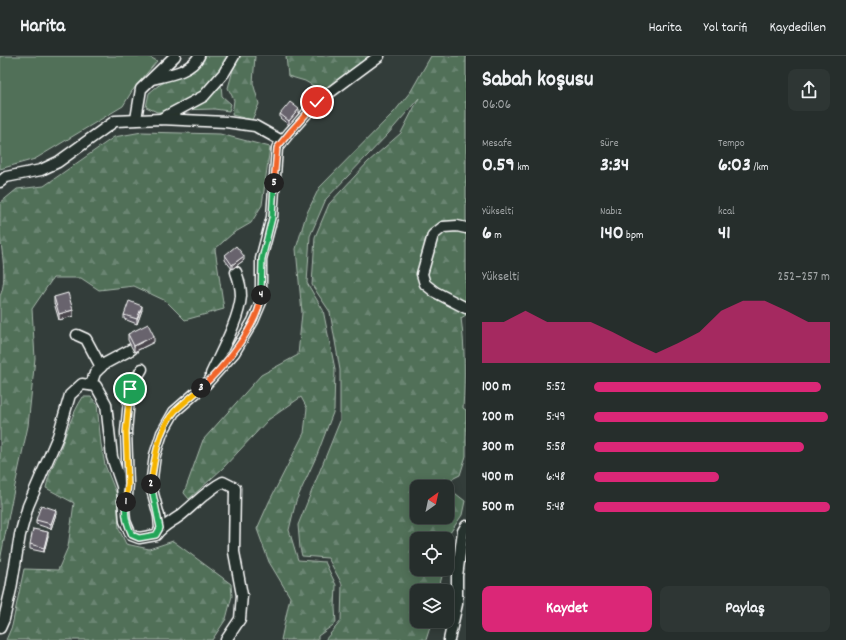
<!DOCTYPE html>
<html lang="tr">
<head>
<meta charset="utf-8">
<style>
  body { margin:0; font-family:Dekko,sans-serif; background:#2e3634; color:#f1f3f6; height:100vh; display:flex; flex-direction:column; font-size:15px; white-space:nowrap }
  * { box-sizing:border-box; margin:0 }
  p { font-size:13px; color:#a4a8a9 }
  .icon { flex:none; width:22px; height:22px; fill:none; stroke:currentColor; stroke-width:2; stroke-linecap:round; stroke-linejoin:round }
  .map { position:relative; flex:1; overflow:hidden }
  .sheet { display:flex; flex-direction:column; background:#262e2c; width:380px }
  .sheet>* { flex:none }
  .needle { width:26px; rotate:33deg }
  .tools { position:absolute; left:410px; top:424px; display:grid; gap:8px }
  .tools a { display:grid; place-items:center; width:44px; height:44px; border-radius:8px; background:#262e2c; box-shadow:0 2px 10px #0003,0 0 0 1px #424a48; font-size:20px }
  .pin { position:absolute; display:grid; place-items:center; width:34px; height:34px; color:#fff; margin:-17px; border:2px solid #fff; border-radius:50%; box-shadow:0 1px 4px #0007 }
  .km { position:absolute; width:20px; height:20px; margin:-10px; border-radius:50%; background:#222; color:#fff; font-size:11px; line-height:20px; text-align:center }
  .round { display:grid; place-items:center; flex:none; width:42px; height:42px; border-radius:8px; background:#2e3634 }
  .overview { display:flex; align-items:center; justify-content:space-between; height:68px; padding:0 16px }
  h1 { font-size:22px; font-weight:700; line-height:30px }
  .stats { display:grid; grid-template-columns:repeat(3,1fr); gap:6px; height:68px; padding:4px 16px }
  .stats div { display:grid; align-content:center }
  .stats b { font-size:20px; font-weight:700 }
  .stats small { font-size:11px; font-weight:400 }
  .stats p { font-size:11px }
  .chart { height:112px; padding:8px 16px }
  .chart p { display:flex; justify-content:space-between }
  .chart svg { width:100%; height:72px; margin-top:4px; fill:#db2777; opacity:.7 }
  .button { display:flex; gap:8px; margin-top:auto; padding:8px 16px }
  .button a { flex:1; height:46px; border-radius:8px; background:#db2777; color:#fff; font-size:16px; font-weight:700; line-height:46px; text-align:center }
  .button a+a { background:#2e3634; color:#f1f3f6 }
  ul { padding:0 16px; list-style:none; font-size:13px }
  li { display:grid; grid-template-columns:64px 48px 1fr; align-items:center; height:30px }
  li i { height:10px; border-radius:5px; background:#db2777 }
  header { display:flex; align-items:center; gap:24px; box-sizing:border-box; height:56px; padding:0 20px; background:#262e2c; border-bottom:1px solid #424a48 }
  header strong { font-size:19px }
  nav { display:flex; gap:22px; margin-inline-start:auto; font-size:14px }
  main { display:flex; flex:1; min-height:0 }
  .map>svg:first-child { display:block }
  .forest { fill:url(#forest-firs); stroke:#a8b8ac; fill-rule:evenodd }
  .garden { fill:#517059; stroke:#a8b8ac }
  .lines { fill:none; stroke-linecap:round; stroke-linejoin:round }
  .minor-casing { stroke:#fff; stroke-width:13 }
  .minor { stroke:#26332d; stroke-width:10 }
  .wall { fill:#59555e; stroke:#fff }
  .shaded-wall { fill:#49454c; stroke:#fff }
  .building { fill:#68636d; stroke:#fff }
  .split-1-casing { stroke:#fff; stroke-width:8 }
  .split-2-casing { stroke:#fff; stroke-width:8 }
  .split-3-casing { stroke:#fff; stroke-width:8 }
  .split-4-casing { stroke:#fff; stroke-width:8 }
  .split-5-casing { stroke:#fff; stroke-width:8 }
  .split-6-casing { stroke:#fff; stroke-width:8 }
  .split-1 { stroke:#f5b400; stroke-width:5 }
  .split-2 { stroke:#22a559; stroke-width:5 }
  .split-3 { stroke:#f5b400; stroke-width:5 }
  .split-4 { stroke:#f0652b; stroke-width:5 }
  .split-5 { stroke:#22a559; stroke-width:5 }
  .split-6 { stroke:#f0652b; stroke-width:5 }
</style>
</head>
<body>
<header>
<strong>Harita</strong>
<nav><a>Harita</a><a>Yol tarifi</a><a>Kaydedilen</a></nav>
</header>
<main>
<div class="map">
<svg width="466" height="584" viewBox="0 0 466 584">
  <defs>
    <pattern id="forest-firs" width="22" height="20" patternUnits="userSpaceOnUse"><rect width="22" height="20" fill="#517059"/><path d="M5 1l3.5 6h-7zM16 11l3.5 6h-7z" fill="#6b8572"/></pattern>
  </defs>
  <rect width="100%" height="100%" fill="#333d3a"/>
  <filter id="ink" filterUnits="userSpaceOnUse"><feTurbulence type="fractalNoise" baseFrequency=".025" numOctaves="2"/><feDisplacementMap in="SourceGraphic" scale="8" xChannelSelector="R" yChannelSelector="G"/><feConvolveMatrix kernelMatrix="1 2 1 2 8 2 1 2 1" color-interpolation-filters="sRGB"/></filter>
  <g filter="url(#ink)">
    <g class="forest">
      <path d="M 206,0 L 233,0 L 221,28 L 222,40 L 231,48 L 229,55 L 214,53 L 177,54 L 157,56 L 146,51 L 149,37 C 153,34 157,30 161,28 C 179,19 195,19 206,0 Z"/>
      <polygon points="240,0 255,0 253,27 259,48 252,64 232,59 234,44 228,32 233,14"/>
      <polygon points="286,0 371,0 326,35 317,32 305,25 288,20"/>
      <path d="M 431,0 L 466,0 L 466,259 L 461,262 C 465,291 465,322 463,352 L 466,354 L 466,400 L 460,419 L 452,423 L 451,434 L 465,445 L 462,459 L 448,480 L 447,493 L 447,483 L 417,483 L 417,513 L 444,513 L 438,535 L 417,535 L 417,565 L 432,565 L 426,584 L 325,584 L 341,565 L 342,528 L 328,502 L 302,500 L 300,492 L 298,469 L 340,365 L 340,314 L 330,256 L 312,229 L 315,181 L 329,148 L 368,106 L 401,77 L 419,42 L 388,78 L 326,143 L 310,180 L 307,227 L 323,254 L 335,313 L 334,354 L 317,399 L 296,445 L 289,474 L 298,504 L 325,506 L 336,529 L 335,552 L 336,567 L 318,580 L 318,584 L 281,584 L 290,541 L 269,506 L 257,473 L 269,446 L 304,377 L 307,352 L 301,341 L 268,364 L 223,412 L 189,443 L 184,437 L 203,384 L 261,319 L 298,299 L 302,257 L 296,193 L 306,159 L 319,132 L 395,55 L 411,35 ZM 417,431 L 447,431 L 447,461 L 417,461 Z"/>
      <path d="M 142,76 L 220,78 L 270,91 L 262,149 L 251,167 L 232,178 L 215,193 L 224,253 L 185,264 L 166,245 L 134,230 L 99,234 L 81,222 L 53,222 L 32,253 L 35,302 L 28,370 L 11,448 L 0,505 L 0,240 C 8,223 1,194 0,175 C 0,166 0,157 0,147 L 17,133 L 44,130 L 114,81 Z"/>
      <path d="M 83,341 L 91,341 L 97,348 L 101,388 L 105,409 L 117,439 L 119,473 L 126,488 L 149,493 L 173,485 L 231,528 L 232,540 L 226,563 L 212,584 L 6,584 L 12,570 L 24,513 L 58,514 L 68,491 L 74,447 L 46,432 C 49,417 54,408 60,394 C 67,375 72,358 83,341 Z"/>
    </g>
    <polygon class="garden" points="0,0 148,0 157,5 132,35 123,50 35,103 0,113"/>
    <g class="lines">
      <g class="minor-casing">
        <g id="minor">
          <path d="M 152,23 C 168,19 191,16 199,0"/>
          <polyline points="136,63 141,33 175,0"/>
          <polyline points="161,63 204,40 224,17 234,0"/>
          <polyline points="0,126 6,121 41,114 58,106 115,65 161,63 226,66 255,70 282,85"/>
          <polyline points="466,172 457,170 443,171 433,179 422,218 425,228 435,236 466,252"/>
          <polyline points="77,279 86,283 101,311"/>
          <path d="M 211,318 C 221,296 239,264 241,240 C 241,232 239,224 236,216"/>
          <polyline points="91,329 95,317 104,308 132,293"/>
          <polyline points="127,439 128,428 126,376 130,333 142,313"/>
          <polyline points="160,472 159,460 151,430 155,399 162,377 174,356 207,327 234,297 253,265 261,246 261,203 272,161 277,92 290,76 317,46 379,0"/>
          <path d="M 0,572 L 4,563 L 11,533 L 20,479 L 28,450 L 58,380 L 70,339 L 82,328 L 96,330 L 106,348 L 112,401 L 122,430 L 125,465 L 131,479 L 139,482 L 156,479 C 162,470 172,466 181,459 C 195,448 207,434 223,426 L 235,432 L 234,496 L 242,539 L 240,563 L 226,584"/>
          <polyline points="449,584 457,548 457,520 463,475 466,470"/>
        </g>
      </g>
      <use href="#minor" class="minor"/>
    </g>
    <g class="wall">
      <polygon points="299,57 289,69 280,62 280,58"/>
      <polygon points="225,199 244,204 232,213 225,204"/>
      <polygon points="54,241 73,260 59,264 54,247"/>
      <polygon points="142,254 137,268 124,263 124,259"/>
      <polygon points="128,278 154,286 134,296 128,284"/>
      <polygon points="56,458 51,473 36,468 36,464"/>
      <polygon points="48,480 44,496 30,493 30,488"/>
    </g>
    <g class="shaded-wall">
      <polygon points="299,53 299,57 289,69 289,65"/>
      <polygon points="244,200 244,204 232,213 232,209"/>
      <polygon points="142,250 142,254 137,268 137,263"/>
      <polygon points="73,254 73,260 59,264 59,258"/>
      <polygon points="154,280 154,286 134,296 134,290"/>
      <polygon points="56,454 56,458 51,473 51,468"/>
      <polygon points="48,476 48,480 44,496 44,492"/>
    </g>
    <g class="building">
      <polygon points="290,46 299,53 289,65 280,58"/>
      <polygon points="236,190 244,200 232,209 225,199"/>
      <polygon points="68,237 73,254 59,258 54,241"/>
      <polygon points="129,245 142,250 137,263 124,259"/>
      <polygon points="148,268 154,280 134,290 128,278"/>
      <polygon points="41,449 56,454 51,468 36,464"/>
      <polygon points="33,473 48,476 44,492 30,488"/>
    </g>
  </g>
  <g class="lines" filter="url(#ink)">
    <g class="split-1-casing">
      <polyline id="split-1" points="126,446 128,428 126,376 130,333"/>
    </g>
    <g class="split-2-casing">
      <path id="split-2" d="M 126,446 C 124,459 127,468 132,479 L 139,482 L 156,479 L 160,472 L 151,428"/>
    </g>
    <g class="split-3-casing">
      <path id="split-3" d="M 151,428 C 154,405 158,373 175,355 C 183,347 193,340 201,332"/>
    </g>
    <g class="split-4-casing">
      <path id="split-4" d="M 201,332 C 222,313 260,268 261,239"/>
    </g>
    <g class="split-5-casing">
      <polyline id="split-5" points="261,239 262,203 272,162 274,127"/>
    </g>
    <g class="split-6-casing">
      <polyline id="split-6" points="274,127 277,92 290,76 317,46"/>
    </g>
    <use href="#split-1" class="split-1"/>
    <use href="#split-2" class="split-2"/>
    <use href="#split-3" class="split-3"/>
    <use href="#split-4" class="split-4"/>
    <use href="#split-5" class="split-5"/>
    <use href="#split-6" class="split-6"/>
  </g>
</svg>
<div class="tools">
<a><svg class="needle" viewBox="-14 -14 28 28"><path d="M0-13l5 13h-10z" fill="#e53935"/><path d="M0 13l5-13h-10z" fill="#a4a8a9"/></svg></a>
<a><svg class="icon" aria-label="locate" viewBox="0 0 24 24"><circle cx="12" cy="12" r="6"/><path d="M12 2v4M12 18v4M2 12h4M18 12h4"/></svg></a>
<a><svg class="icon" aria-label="layers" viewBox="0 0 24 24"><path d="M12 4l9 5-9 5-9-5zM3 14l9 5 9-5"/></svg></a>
</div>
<div class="pin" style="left:130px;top:333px;background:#1e9e55"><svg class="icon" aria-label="arrive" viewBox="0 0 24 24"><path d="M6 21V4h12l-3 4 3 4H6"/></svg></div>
<div class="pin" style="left:317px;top:46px;background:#d93025"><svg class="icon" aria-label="check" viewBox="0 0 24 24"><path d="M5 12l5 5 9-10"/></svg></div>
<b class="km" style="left:126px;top:446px">1</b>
<b class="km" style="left:151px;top:428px">2</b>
<b class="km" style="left:201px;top:332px">3</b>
<b class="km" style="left:261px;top:239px">4</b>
<b class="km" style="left:274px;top:127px">5</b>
</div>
<section class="sheet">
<div class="overview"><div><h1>Sabah koşusu</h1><p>06:06</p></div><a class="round"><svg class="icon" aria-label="share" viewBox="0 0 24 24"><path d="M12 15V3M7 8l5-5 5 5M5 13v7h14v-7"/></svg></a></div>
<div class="stats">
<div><p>Mesafe</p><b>0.59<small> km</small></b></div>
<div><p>Süre</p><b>3:34</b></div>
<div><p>Tempo</p><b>6:03<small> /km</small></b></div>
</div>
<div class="stats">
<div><p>Yükselti</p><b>6<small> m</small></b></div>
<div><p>Nabız</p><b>140<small> bpm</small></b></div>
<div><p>kcal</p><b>41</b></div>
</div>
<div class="chart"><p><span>Yükselti</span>252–257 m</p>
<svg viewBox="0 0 160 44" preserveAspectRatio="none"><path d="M0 44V19L10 19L20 12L30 19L40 19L50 19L60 25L70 32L80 38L90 32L100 25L110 12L120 6L130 6L140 12L150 19L160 19V44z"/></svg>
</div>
<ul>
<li><b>100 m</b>5:52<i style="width:96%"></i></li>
<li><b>200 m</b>5:49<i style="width:99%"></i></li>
<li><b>300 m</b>5:58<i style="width:89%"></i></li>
<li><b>400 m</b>6:48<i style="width:53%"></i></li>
<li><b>500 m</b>5:48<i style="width:100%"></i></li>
</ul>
<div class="button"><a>Kaydet</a><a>Paylaş</a></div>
</section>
</main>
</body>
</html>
